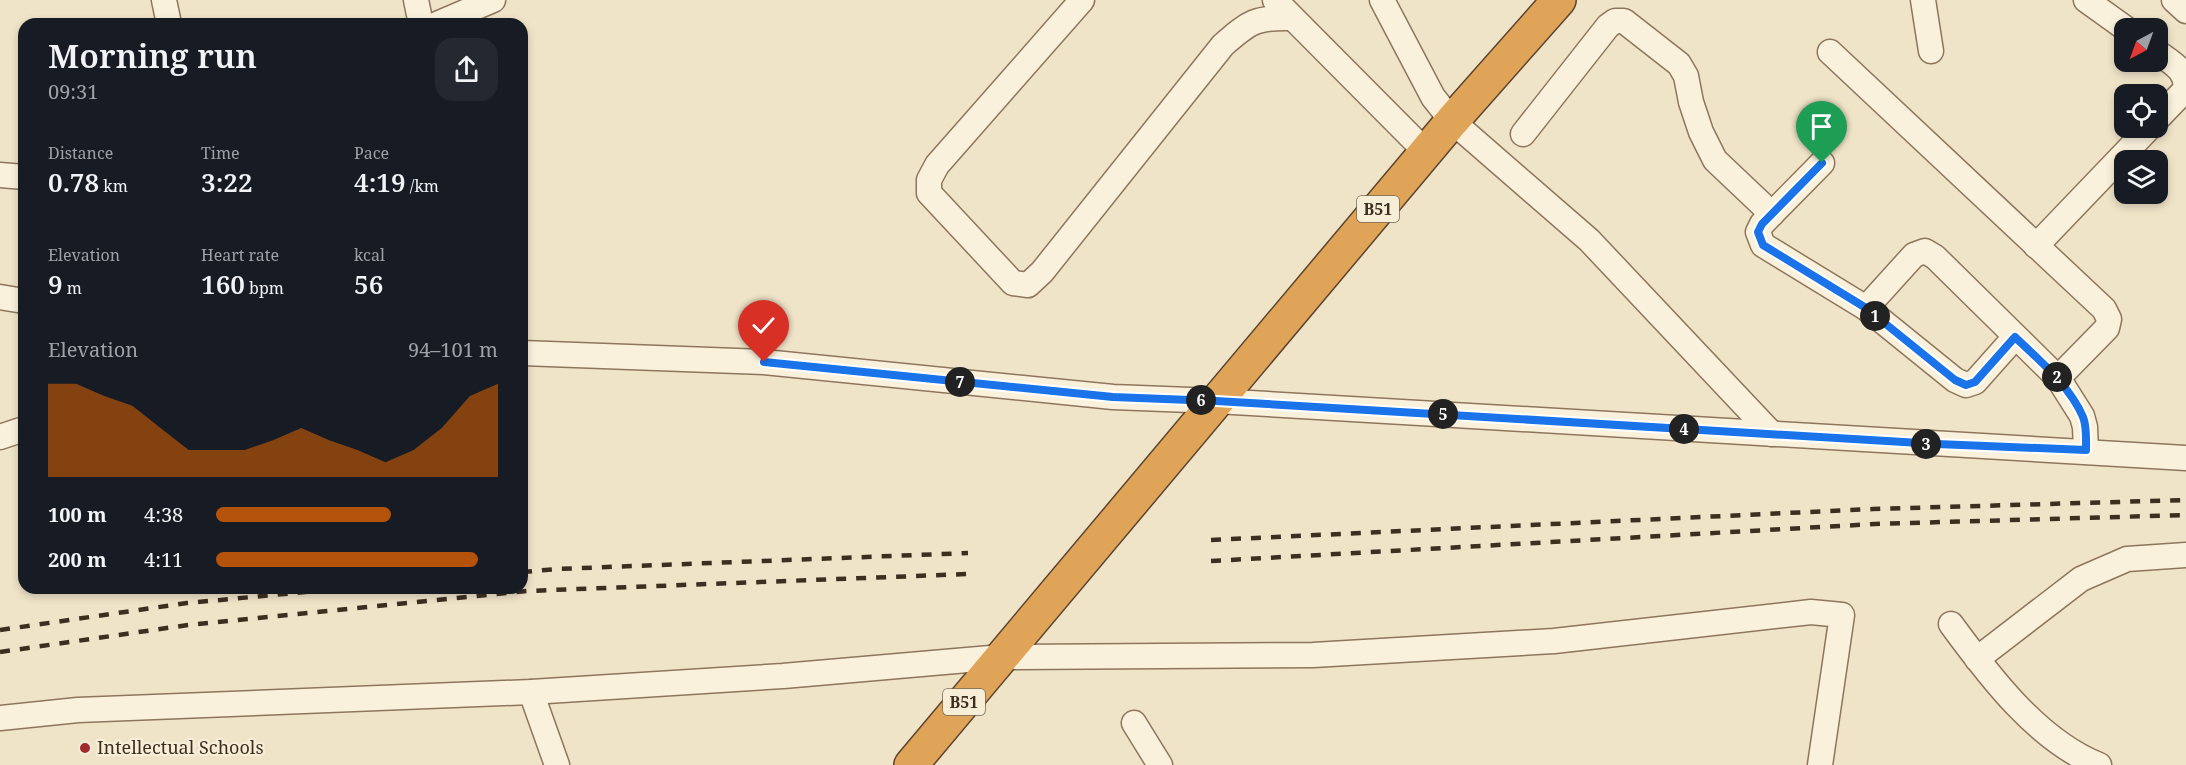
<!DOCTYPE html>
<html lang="en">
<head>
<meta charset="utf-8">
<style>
  body { margin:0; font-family:"Noto Serif",serif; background:#242831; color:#f1f3f6; height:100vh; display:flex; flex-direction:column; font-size:22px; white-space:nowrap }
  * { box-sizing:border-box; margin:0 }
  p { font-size:20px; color:#9ea1a6 }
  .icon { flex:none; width:33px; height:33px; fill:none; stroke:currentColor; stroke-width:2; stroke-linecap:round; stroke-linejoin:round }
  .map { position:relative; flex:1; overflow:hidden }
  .panel { position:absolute; left:18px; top:18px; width:510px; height:576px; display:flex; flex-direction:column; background:#171b24; border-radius:18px; box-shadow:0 3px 9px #0003 }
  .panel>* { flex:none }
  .needle { width:39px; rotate:221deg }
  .controls { position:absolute; left:2114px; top:18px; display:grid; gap:12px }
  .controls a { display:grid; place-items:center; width:54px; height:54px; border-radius:12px; background:#171b24; box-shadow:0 3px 9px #0003; font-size:30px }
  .pin { position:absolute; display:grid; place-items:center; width:51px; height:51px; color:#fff; margin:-62px -26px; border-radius:50% 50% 50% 0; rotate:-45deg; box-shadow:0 0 6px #0007 }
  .pin .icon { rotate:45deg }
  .km { position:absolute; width:30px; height:30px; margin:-15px; border-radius:50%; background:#222; color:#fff; font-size:16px; line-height:30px; text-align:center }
  .round { display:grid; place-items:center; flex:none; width:63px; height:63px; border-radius:18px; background:#242831 }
  .headline { display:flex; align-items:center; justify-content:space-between; height:102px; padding:0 30px }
  h1 { font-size:33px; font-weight:600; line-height:45px }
  .stats { display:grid; grid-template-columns:repeat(3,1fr); gap:9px; height:102px; padding:6px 30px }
  .stats div { display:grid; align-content:center }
  .stats b { font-size:26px; font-weight:600 }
  .stats small { font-size:16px; font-weight:400 }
  .stats p { font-size:16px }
  .chart { height:168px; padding:12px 30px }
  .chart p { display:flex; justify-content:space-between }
  .chart svg { width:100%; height:108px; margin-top:6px; fill:#b45309; opacity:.7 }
  ul { padding:0 30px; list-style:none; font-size:20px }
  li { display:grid; grid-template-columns:96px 72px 1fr; align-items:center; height:45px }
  li i { height:15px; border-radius:8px; background:#b45309 }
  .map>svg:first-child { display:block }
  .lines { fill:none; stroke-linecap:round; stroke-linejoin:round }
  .minor-casing { stroke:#8d765c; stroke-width:27 }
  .highway-casing { stroke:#5b4430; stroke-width:36 }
  .minor { stroke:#faf1dc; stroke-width:24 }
  .highway { stroke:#e0a458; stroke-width:33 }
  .rail { stroke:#3d2e20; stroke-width:4.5; stroke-dasharray:10 10; stroke-linecap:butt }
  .route-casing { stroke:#fff; stroke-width:12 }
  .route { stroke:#1a73e8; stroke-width:8 }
  .poi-dot { fill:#9e2a2b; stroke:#f7eed8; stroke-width:2 }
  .labels { text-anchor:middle; stroke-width:4.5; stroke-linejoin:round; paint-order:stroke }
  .shield { fill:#f7eed8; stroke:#756857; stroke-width:1.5 }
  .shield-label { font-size:16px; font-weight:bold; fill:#3d2e20 }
  .poi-label { font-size:18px; fill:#3d2e20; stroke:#f7eed8; text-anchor:start }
</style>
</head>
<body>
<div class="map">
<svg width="2186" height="765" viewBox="0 0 2186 765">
  <rect width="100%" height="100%" fill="#f0e4c8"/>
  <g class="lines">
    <g class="minor-casing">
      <g id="minor">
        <polyline points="164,0 169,24"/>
        <polyline points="416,0 421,24"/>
        <path d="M 1082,0 L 937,165 L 929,180 L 929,193 L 1013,283 L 1028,285 L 1042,272 L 1223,45 C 1249,22 1256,17 1291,18"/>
        <polyline points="1275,0 1426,152"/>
        <polyline points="1382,0 1433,97 1452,121 1589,240 1772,434"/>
        <polyline points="1923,0 1931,51"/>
        <polyline points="2086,0 2125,28"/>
        <polyline points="2174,0 2186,11"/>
        <polyline points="437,24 493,0"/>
        <polyline points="1830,52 2104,309 2109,319 2107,328 2058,378"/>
        <path d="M 2157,52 C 2172,63 2186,69 2186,89 L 2157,119"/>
        <polyline points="1523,134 1608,26 1615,21 1624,21 1679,64 1686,76 1691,102 1701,132 1715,160 1772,214"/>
        <polyline points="1822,163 1762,224 1758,232 1763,245 1866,308 1955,380 1966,385 1975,382 2015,337"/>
        <polyline points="0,175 24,177"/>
        <polyline points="2036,246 2149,128"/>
        <polyline points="0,297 24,301"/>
        <polyline points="1866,308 1914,255 1925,251 1935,257 2058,378 2082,416 2085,427 2086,450"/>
        <polyline points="522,353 764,362 1113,397 1216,401 2186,458"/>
        <polyline points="0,437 24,429"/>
        <path d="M 1951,624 C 1989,676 2038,741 2099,765"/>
        <polyline points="1977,659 2081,579 2127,559 2186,555"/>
        <polyline points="531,692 557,765"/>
        <polyline points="0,718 78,710 531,692 783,676 1002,657 1313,655 1554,641 1811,612 1842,615 1820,765"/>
        <polyline points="1134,723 1160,765"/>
      </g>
    </g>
    <g class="highway-casing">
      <polyline id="highway" points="911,765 1452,121 1559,0"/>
    </g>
    <use href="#minor" class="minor"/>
    <use href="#highway" class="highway"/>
    <g class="rail">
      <polyline points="1211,540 1873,509 2186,500"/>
      <polyline points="1211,561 1875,524 2186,515"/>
      <polyline points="522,572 557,569 968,553"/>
      <polyline points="0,630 187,603 349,588"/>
      <polyline points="0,652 188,625 527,591 968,574"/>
    </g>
  </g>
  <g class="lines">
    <g class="route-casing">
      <path id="route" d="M 764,362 L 1113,397 L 1216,401 L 1937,444 L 2086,450 C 2086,440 2087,427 2083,417 C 2069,385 2040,361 2015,337 L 1975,382 L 1966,385 L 1955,380 L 1866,308 L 1763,245 L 1758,232 L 1762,224 L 1822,163"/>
    </g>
    <use href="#route" class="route"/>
  </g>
  <circle class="poi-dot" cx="85" cy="748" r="6"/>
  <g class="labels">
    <g class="shield">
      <rect x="1357" y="196" width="42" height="26" rx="4.5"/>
      <rect x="943" y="689" width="42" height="26" rx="4.5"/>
    </g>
    <g class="shield-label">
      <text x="1378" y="215">B51</text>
      <text x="964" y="708">B51</text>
    </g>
    <g class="poi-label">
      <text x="97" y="754">Intellectual Schools</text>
    </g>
  </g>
</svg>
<div class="controls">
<a><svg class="needle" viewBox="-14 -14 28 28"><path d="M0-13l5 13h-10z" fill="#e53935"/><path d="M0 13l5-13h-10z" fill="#9ea1a6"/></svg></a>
<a><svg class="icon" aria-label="locate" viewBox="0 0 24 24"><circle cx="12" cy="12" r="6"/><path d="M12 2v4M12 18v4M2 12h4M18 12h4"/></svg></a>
<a><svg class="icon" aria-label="layers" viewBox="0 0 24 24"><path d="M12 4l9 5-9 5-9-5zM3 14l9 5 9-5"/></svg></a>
</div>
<div class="pin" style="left:1822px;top:163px;background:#1e9e55"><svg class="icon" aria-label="arrive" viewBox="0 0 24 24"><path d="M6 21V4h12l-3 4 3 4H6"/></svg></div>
<div class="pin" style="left:764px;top:362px;background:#d93025"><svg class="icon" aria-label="check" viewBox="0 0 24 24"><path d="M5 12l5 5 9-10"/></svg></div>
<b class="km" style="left:1875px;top:316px">1</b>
<b class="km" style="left:2057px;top:377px">2</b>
<b class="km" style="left:1926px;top:444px">3</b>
<b class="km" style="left:1684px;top:429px">4</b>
<b class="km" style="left:1443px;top:414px">5</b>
<b class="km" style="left:1201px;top:400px">6</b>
<b class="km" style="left:960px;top:382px">7</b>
<section class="panel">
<div class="headline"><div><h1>Morning run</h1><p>09:31</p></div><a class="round"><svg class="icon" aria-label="share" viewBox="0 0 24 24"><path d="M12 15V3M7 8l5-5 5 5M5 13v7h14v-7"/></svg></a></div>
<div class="stats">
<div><p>Distance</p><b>0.78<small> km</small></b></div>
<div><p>Time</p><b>3:22</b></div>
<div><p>Pace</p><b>4:19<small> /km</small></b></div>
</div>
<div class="stats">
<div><p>Elevation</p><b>9<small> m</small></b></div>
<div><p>Heart rate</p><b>160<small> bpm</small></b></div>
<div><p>kcal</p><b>56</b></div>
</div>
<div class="chart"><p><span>Elevation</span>94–101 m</p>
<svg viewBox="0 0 160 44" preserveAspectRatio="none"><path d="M0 44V6L10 6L20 11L30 15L40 24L50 33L60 33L70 33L80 29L90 24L100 29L110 33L120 38L130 33L140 24L150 11L160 6V44z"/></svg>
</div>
<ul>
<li><b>100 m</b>4:38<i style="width:62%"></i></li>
<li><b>200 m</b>4:11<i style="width:93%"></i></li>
</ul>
</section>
</div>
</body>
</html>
